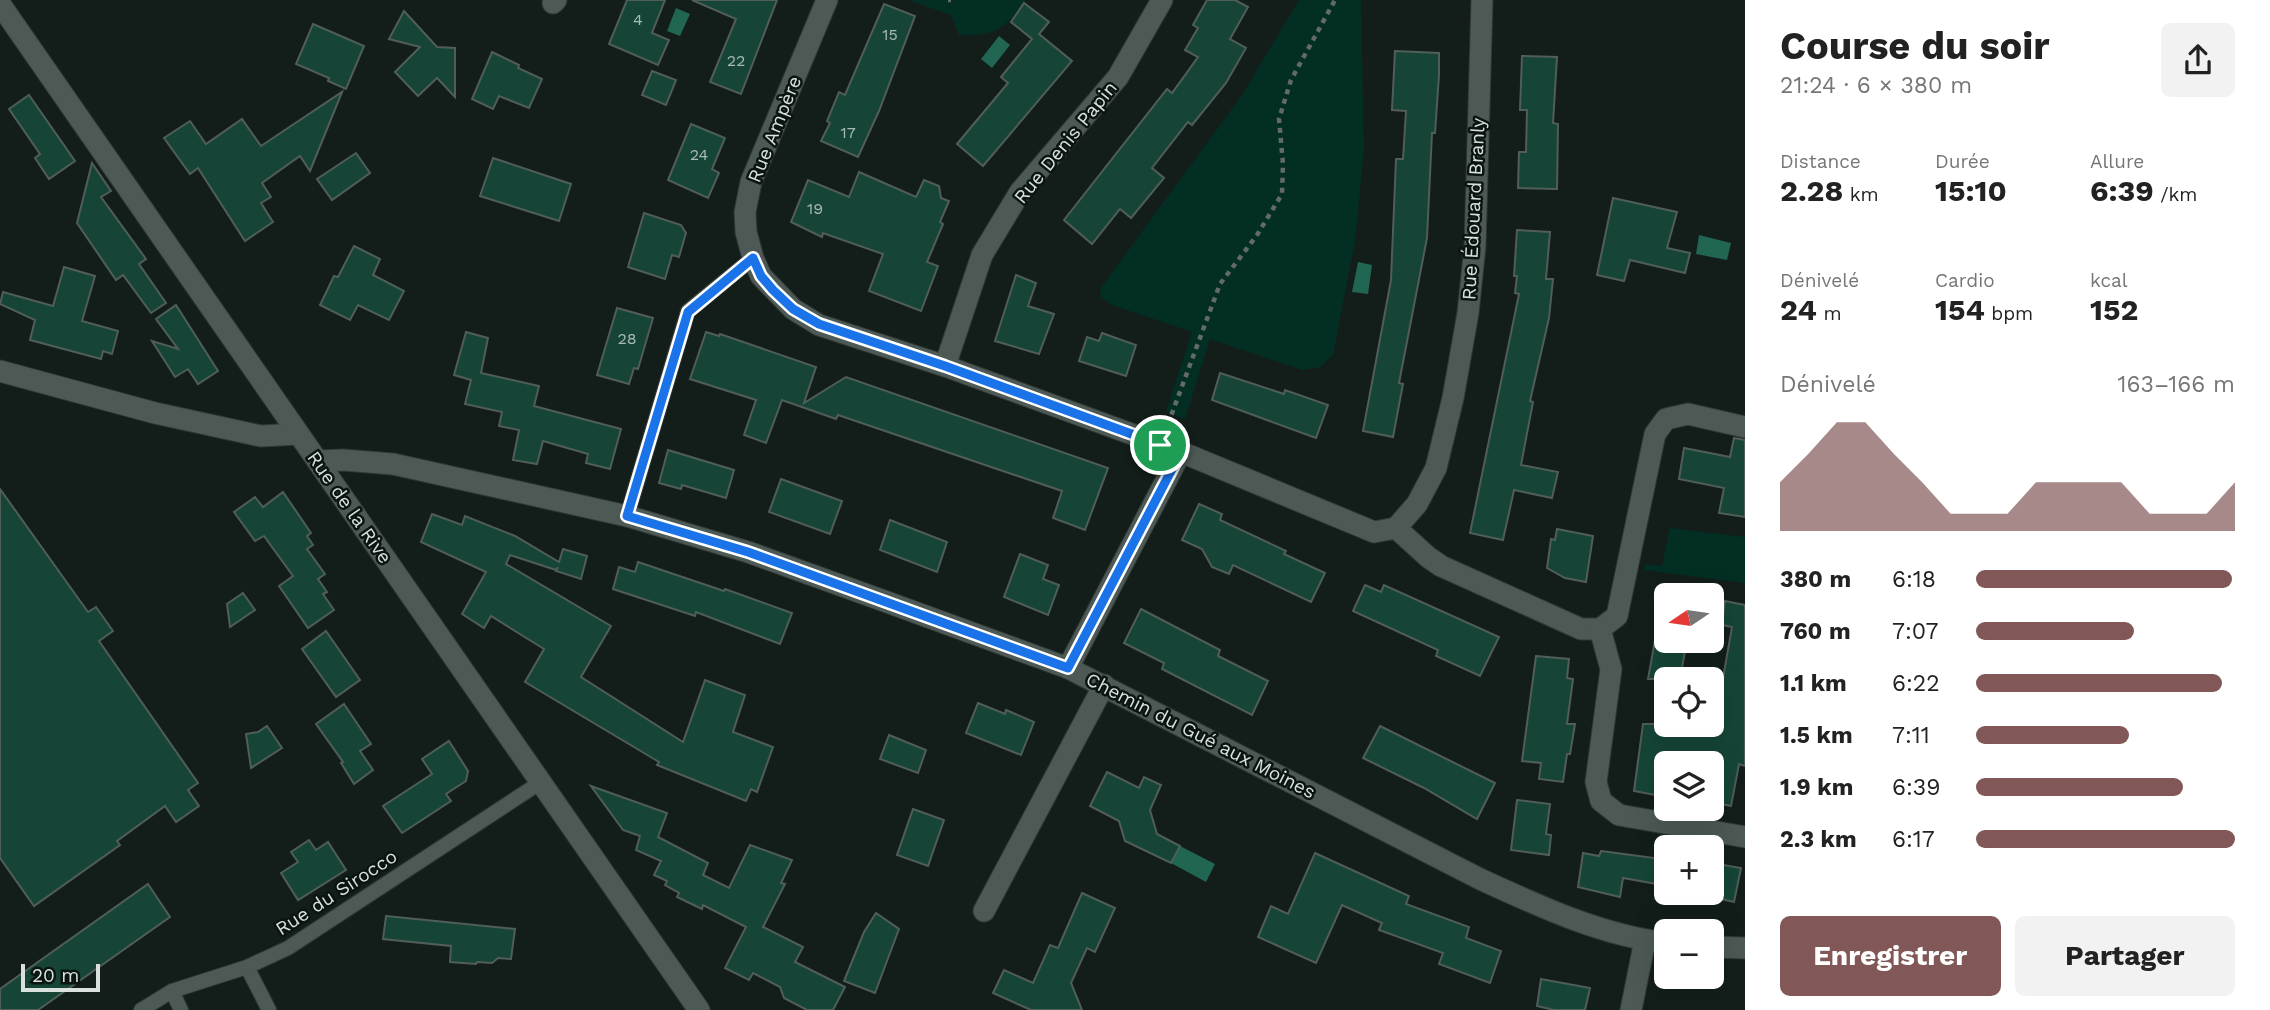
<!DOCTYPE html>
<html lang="fr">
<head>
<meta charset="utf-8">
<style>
  body { margin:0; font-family:"Work Sans",sans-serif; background:#f2f2f2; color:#222; height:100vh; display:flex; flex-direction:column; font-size:26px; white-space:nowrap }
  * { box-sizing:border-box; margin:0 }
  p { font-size:23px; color:#767676 }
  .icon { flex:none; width:38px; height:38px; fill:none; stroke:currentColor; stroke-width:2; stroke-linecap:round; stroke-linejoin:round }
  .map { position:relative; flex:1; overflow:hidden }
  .sheet { display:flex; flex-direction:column; background:#fff; width:525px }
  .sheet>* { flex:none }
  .needle { width:46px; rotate:257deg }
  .fabs { position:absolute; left:1654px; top:583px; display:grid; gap:14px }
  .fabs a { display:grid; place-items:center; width:70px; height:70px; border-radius:10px; background:#fff; box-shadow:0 7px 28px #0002; font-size:35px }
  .scale { position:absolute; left:21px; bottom:18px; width:79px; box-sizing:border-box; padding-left:7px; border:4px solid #d9e0dd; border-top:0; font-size:19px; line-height:24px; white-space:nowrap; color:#d9e0dd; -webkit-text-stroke:5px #0a1512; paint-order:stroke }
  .pin { position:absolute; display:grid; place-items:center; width:60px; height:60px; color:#fff; margin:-30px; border:4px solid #fff; border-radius:50%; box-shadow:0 2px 7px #0007 }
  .round { display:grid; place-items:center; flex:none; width:74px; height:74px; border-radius:10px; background:#f2f2f2 }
  .head { display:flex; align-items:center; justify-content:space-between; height:119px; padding:0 35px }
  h1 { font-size:38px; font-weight:700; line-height:52px }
  .metrics { display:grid; grid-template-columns:repeat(3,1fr); gap:10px; height:119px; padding:7px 35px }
  .metrics div { display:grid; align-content:center }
  .metrics b { font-size:30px; font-weight:700 }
  .metrics small { font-size:19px; font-weight:400 }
  .metrics p { font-size:19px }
  .chart { height:196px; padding:14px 35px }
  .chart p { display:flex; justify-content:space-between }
  .chart svg { width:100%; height:126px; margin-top:7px; fill:#815857; opacity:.7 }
  .action { display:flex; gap:14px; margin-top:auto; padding:14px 35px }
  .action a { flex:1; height:80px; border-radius:10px; background:#815857; color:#fff; font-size:28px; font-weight:700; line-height:80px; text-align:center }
  .action a+a { background:#f2f2f2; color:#222 }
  ul { padding:0 35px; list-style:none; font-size:23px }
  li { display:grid; grid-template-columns:112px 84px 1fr; align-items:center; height:52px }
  li i { height:18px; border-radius:9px; background:#815857 }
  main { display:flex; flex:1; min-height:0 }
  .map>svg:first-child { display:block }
  .green { fill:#032e24 }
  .water { fill:#216553 }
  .building { fill:#164538; stroke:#505d58; stroke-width:2 }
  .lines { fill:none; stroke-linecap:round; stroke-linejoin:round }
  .lane-casing { stroke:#313835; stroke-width:16 }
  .street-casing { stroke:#313835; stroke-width:23 }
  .path { stroke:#626b68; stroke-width:4.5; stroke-dasharray:5 5; stroke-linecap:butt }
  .lane { stroke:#4d5955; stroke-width:14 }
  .street { stroke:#4d5955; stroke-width:21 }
  .route-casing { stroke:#fff; stroke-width:14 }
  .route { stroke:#1a73e8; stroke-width:9 }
  .labels { text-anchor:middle; stroke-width:5; stroke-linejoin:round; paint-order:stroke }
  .number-label { font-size:16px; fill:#a8b9b4 }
  .street-label { font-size:19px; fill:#d9e0dd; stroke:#0a1512 }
</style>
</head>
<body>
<main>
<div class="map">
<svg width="1745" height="1010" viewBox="0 0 1745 1010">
  <rect width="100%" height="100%" fill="#131e1b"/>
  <g class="green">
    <path d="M 908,0 L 1026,0 C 1007,28 994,37 959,35 L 951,15 Z"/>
    <polygon points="1299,0 1361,0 1364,149 1355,241 1333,355 1319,368 1302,370 1210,339 1185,419 1166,412 1192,332 1112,305 1101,297 1100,289 1242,95"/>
    <polygon points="1670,528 1745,537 1745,583 1644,570 1645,564 1662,566"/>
  </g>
  <g class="water">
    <polygon points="676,8 690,14 680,36 667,31"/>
    <polygon points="999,36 1010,45 992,68 981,59"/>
    <polygon points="1699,235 1731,243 1727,260 1696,254"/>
    <polygon points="1358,262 1372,265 1368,294 1352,292"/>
    <polygon points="1180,846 1215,864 1206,882 1171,863"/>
  </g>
  <g class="building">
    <polygon points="627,0 665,0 652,33 669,40 658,65 609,44"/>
    <polygon points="692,0 777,0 741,94 710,82 736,19"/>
    <polygon points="1207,0 1235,0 1248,7 1230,39 1246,48 1226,83 1192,125 1188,122 1152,168 1164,178 1131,218 1120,209 1092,244 1064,220 1167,89 1172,93 1198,57 1185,50 1198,28 1193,25"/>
    <polygon points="1024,3 1049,22 1039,34 1072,61 983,166 957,144 1008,83 1001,77 1032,39 1011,22"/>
    <polygon points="884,4 915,16 879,111 858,157 821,141 830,123 827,121 839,92 845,95"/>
    <polygon points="404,11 437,47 455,48 455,97 437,78 418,96 395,72 420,47 389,39"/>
    <polygon points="313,24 364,46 346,89 328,81 329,78 296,64"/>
    <polygon points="1395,51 1439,53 1439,75 1435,133 1432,133 1427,238 1399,383 1403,384 1393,437 1363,431 1391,280 1396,159 1403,159 1406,111 1392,110"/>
    <polygon points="492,52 519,65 518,68 542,79 529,108 499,96 493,109 472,99"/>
    <polygon points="1522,56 1557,57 1553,123 1558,124 1557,189 1518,188 1519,152 1526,152 1527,110 1520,110"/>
    <polygon points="652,71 676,80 666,105 642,95"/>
    <polygon points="342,92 310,171 300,156 262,183 271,197 261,203 273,222 245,241 198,168 190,174 164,138 190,121 206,144 242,119 261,146"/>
    <polygon points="29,95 75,161 49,179 35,158 40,154 9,109"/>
    <polygon points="691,124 725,138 712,169 719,173 708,198 668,180"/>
    <polygon points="356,153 370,173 332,200 317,179"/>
    <polygon points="493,158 571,184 559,221 480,196"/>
    <polygon points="92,163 111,191 101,197 146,259 139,264 166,303 151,313 123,275 116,280 77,223"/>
    <polygon points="859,172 916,197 924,180 939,186 941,198 949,201 940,222 943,224 927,262 938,266 921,311 869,291 883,254 823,233 822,237 791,222 808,180 849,197"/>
    <polygon points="1613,198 1677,212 1667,248 1690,253 1685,273 1630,260 1624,281 1597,275"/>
    <polygon points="644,213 681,225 686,233 679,257 672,255 665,279 628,267"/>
    <polygon points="1517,230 1550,232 1546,279 1553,279 1549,318 1530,401 1533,402 1521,465 1558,472 1552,498 1514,490 1503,540 1470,533 1519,294 1515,293 1517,276 1514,276"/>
    <polygon points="354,246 380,259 373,275 404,291 389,320 358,305 350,320 320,305 334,276 338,277"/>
    <polygon points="64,267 95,276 82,321 118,331 112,354 103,351 101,359 30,340 35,320 0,304 3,292 53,306"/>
    <polygon points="1016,275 1036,283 1028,306 1054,314 1039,354 995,341"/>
    <polygon points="176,305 218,371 198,384 188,369 175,377 152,341 178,349 156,319"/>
    <polygon points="617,308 653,318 638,369 634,368 629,384 597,375"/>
    <polygon points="466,332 488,338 481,373 539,386 534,406 621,429 610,469 586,463 588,454 543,441 537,464 513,460 519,430 499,426 502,412 465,404 471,380 454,375"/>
    <polygon points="706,332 719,336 720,334 816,367 804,403 846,377 1108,468 1085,530 1053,518 1062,491 838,415 836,419 782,400 766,443 744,435 756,400 690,379"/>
    <polygon points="1102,333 1136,345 1126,376 1079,361 1087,337 1099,341"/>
    <polygon points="1220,373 1284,394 1285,390 1328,405 1316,438 1212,400"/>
    <polygon points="1734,438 1745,440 1745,517 1719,513 1724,488 1679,479 1684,448 1730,457"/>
    <polygon points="668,450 734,470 726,498 682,485 681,489 659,483"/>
    <polygon points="781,479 842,501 830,534 769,512"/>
    <polygon points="0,489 88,612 96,607 113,631 99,641 198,783 188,790 199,806 176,822 165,806 117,841 120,845 34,906 0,858"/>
    <polygon points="283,492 311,533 307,536 313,545 307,549 325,574 318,579 327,592 323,594 334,610 308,628 279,586 293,576 264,536 255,541 234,512 255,497 263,507"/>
    <polygon points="1199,504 1222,514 1220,520 1286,551 1284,554 1325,573 1311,602 1233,565 1229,574 1212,567 1202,549 1182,540"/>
    <polygon points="432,514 462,525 465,516 515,536 559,562 563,549 587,556 581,579 556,571 558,567 556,570 510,555 506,564 611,626 581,677 683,742 705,680 745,695 733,732 773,747 757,792 751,789 746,801 657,765 659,762 525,682 544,649 491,616 484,628 462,614 486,572 421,542"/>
    <polygon points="890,520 947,542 937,572 880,550"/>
    <polygon points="1557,529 1593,536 1586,582 1565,578 1547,568 1551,539 1555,540"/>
    <polygon points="1020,554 1048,565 1043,579 1059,585 1048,615 1004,597"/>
    <polygon points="638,562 724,591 725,589 792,613 780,644 696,612 695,616 613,589 619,567 635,572"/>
    <polygon points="1365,585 1381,592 1384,585 1499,637 1480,676 1436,656 1438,650 1353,611"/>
    <polygon points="243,593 255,610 230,627 227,604"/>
    <polygon points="1725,601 1745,605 1745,766 1739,764 1731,806 1712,802 1712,763 1666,763 1666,797 1634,791 1643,724 1715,724 1732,627 1722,625"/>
    <polygon points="1141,609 1220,650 1218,656 1268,681 1252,715 1162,669 1164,663 1124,643"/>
    <polygon points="326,631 360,680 336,697 302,649"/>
    <polygon points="1655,640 1687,640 1680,679 1648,679"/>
    <polygon points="1536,656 1569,659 1567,678 1573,679 1567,724 1575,724 1570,754 1567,754 1563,782 1539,779 1541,763 1522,761"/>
    <polygon points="978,703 1005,714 1006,710 1034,722 1021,755 966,733"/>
    <polygon points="344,704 371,744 360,751 373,770 354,784 341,763 343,762 316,724"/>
    <polygon points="267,726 282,748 251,768 246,734 258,732"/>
    <polygon points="1380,726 1495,783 1477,819 1424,788 1363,758"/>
    <polygon points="889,735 926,750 918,773 880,759"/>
    <polygon points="449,741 468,771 466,781 446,794 451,801 402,833 383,806 432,774 422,759"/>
    <polygon points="1107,772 1139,788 1144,777 1161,785 1150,810 1157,834 1180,846 1171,863 1125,841 1119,821 1090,806"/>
    <polygon points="591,786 667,813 658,837 708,863 703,875 729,888 750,845 792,860 781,883 785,884 763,927 803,947 795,962 845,987 833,1010 807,1010 784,998 780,987 753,973 749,980 725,968 746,927 703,905 702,909 677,897 679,893 665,885 667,881 654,875 661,861 636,850 640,836 623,830"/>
    <polygon points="1517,800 1550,804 1546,834 1551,835 1549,855 1511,850"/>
    <polygon points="913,809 944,820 928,866 897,855"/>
    <polygon points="309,840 316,850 328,842 346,870 298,900 281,873 298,862 291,852"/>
    <polygon points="1601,851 1662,859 1657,884 1623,878 1620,897 1578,887 1583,853 1599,856"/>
    <polygon points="1315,853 1409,896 1406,904 1469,927 1466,938 1501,951 1490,983 1439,964 1443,953 1379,930 1382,923 1342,905 1316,963 1258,937 1271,906 1288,914"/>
    <polygon points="1712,863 1741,868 1734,902 1712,897"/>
    <polygon points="148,884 170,917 38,1010 0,1010 0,989"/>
    <polygon points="1082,893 1115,908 1095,952 1087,948 1071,983 1082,1010 1031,1010 993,993 1004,970 1033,983 1050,945 1058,948"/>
    <polygon points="876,913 899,929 875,993 844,981 864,932"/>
    <polygon points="386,916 515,929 511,959 498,958 492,963 477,962 476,964 450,962 451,946 383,939"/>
    <polygon points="1541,979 1590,988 1585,1010 1554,1010 1537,1006"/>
  </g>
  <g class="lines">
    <g class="lane-casing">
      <g id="lane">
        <polyline points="627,516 688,311 753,258"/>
        <polyline points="247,967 269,1010"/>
        <polyline points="172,991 181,1010"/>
        <polyline points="141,1010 172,991 247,967 288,948 541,782"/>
      </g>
    </g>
    <g class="street-casing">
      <g id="street">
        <polyline points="827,0 751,182 745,212 746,232 753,258 761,276 793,309 819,325 945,366 1181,452 1374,532 1396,528 1428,557 1441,566 1581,629 1600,629 1617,616 1655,434 1666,419 1688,414 1745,427"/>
        <polyline points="553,3 556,0"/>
        <polyline points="0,4 699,1010"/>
        <polyline points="945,366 982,255 1020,192 1118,77 1162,0"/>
        <polyline points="0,371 155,413 261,436 298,434"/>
        <path d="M 318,461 L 343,460 L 393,464 L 627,516 L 748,552 L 887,602 L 1068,668 L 1480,879 C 1539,906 1600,935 1666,943"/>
        <polyline points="1396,528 1417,504 1436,468 1453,398 1468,313 1475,246 1482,0"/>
        <polyline points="1600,629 1611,669 1596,782 1601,801 1619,815 1745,837"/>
        <polyline points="1068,668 1181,452"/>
        <polyline points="984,911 1104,685"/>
        <polyline points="1712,947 1745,948"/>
        <polyline points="1631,1010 1645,940"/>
      </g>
    </g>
    <g class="path">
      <polyline points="948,0 951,0"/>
      <polyline points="1168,424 1220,284 1257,235 1282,194 1283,164 1279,119 1291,80 1335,0"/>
    </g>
    <use href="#lane" class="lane"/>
    <use href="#street" class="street"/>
  </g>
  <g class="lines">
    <g class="route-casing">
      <polygon id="route" points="753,258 761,276 773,290 793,309 819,324 945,366 1181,452 1068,668 748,552 627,516 688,312"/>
    </g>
    <use href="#route" class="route"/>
  </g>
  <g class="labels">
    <g class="number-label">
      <text x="638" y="25">4</text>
      <text x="890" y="40">15</text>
      <text x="736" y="66">22</text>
      <text x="848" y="138">17</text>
      <text x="699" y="160">24</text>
      <text x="815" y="214">19</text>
      <text x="627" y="344">28</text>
    </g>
    <g class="street-label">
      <text transform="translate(774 129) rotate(-68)" y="7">Rue Ampère</text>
      <text transform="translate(1065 142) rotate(-51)" y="7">Rue Denis Papin</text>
      <text transform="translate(1473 209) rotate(-87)" y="7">Rue Édouard Branly</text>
      <text transform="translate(350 507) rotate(55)" y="7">Rue de la Rive</text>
      <text transform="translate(1201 735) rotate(27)" y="7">Chemin du Gué aux Moines</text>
      <text transform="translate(336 892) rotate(-33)" y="7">Rue du Sirocco</text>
    </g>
  </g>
</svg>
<div class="fabs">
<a><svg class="needle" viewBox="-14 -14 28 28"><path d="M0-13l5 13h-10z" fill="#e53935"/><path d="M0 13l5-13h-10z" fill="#767676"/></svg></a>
<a><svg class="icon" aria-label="locate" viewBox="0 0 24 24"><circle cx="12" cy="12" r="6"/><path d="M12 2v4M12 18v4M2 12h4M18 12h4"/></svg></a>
<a><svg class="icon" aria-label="layers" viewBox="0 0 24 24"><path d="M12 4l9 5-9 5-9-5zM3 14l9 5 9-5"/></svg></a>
<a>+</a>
<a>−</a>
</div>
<div class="scale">20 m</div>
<div class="pin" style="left:1160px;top:445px;background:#1e9e55"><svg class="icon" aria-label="arrive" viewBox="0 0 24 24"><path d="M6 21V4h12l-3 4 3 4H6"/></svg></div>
</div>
<section class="sheet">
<div class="head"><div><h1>Course du soir</h1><p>21:24 · 6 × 380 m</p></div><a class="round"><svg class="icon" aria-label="share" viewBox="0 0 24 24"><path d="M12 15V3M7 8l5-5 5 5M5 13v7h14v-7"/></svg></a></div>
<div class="metrics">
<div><p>Distance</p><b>2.28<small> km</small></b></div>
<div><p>Durée</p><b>15:10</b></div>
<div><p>Allure</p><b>6:39<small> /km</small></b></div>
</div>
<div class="metrics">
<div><p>Dénivelé</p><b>24<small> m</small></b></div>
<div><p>Cardio</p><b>154<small> bpm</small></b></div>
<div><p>kcal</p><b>152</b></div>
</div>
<div class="chart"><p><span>Dénivelé</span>163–166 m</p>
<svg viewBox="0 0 160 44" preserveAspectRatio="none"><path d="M0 44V27L10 17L20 6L30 6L40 17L50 27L60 38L70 38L80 38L90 27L100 27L110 27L120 27L130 38L140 38L150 38L160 27V44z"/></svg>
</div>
<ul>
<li><b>380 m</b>6:18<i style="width:99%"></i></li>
<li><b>760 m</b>7:07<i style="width:61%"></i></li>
<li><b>1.1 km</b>6:22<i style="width:95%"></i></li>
<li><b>1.5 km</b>7:11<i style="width:59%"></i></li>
<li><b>1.9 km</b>6:39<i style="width:80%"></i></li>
<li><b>2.3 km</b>6:17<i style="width:100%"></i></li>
</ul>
<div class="action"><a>Enregistrer</a><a>Partager</a></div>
</section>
</main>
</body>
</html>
